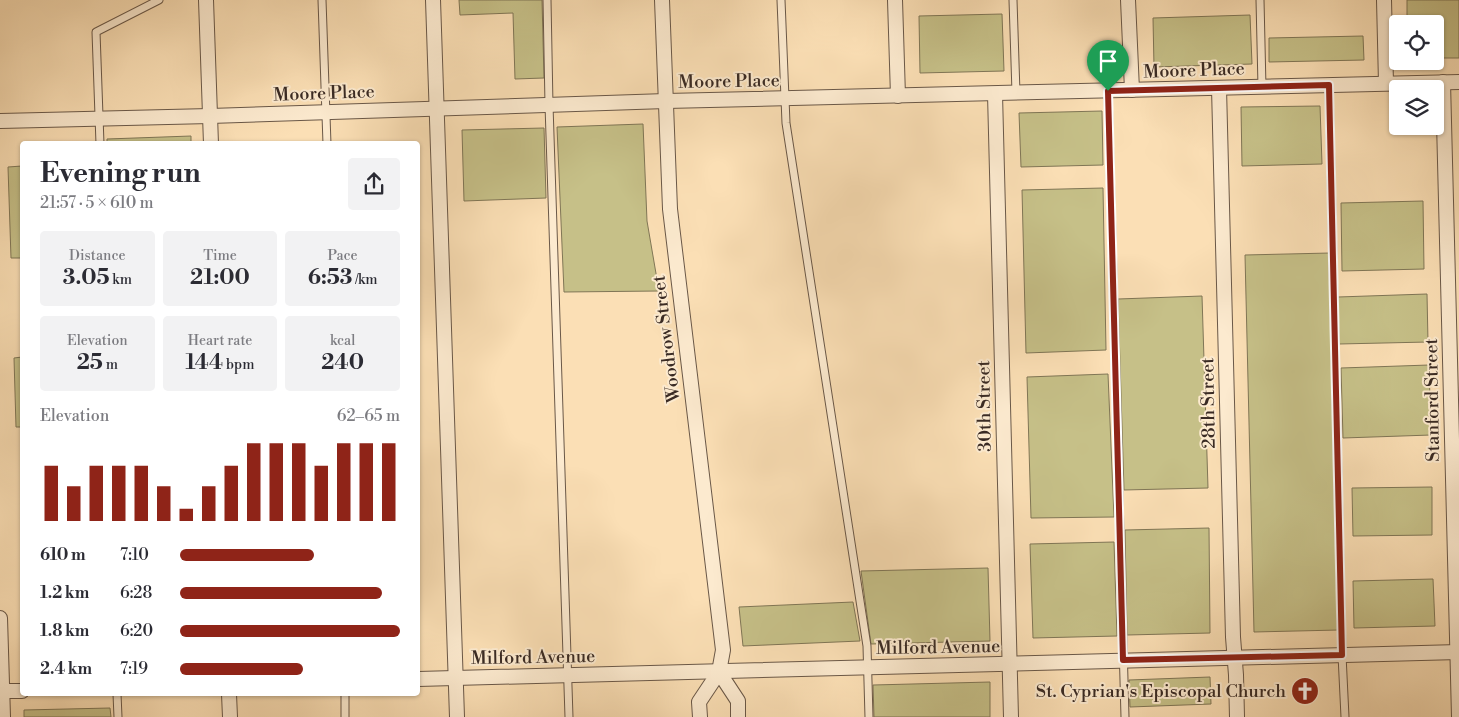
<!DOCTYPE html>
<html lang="en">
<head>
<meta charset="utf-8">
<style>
  body { margin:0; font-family:"Libre Bodoni",serif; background:#f2f2f3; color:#2b2b33; height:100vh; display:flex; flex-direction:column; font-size:19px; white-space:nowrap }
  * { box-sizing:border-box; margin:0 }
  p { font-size:16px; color:#7c7c81 }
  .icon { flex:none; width:28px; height:28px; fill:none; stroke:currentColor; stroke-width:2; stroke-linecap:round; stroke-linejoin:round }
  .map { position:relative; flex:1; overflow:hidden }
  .details { position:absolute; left:20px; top:141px; width:400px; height:555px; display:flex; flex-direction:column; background:#fff; border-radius:5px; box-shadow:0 1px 4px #0004 }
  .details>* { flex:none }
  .fabs { position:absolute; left:1389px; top:15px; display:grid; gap:10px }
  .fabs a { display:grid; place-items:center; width:55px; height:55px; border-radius:5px; background:#fff; box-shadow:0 1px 4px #0004; font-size:25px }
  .pin { position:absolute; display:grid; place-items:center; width:42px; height:42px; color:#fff; margin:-51px -21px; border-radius:50% 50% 50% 0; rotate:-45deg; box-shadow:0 0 5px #0007 }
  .pin .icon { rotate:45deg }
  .round { display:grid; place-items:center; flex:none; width:52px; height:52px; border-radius:5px; background:#f2f2f3 }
  .overview { display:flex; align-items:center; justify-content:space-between; height:85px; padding:0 20px }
  h1 { font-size:28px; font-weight:700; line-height:38px }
  .figures { display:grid; grid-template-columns:repeat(3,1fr); gap:8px; height:85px; padding:5px 20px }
  .figures div { display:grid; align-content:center; border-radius:5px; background:#f2f2f3; text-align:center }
  .figures b { font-size:21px; font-weight:700 }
  .figures small { font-size:14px; font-weight:400 }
  .figures p { font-size:14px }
  .chart { height:140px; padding:10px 20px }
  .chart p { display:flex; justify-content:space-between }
  .chart svg { width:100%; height:90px; margin-top:5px; stroke:#8f2418; stroke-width:6 }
  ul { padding:0 20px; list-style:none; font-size:16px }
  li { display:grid; grid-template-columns:80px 60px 1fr; align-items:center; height:38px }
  li i { height:12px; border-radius:6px; background:#8f2418 }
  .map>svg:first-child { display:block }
  .green { fill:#c6c088; stroke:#807656 }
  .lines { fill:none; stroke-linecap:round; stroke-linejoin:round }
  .service-casing { stroke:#6a5848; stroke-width:9 }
  .minor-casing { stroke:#6a5848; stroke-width:16 }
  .service { stroke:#fceacf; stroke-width:7 }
  .minor { stroke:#fceacf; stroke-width:14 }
  .route-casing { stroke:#fff; stroke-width:10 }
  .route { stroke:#8f2418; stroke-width:6 }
  .labels { text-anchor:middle; stroke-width:4; stroke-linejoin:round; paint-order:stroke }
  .street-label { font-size:18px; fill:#3a2b24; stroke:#fceacf }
  .poi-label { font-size:18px; fill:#3a2b24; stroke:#fceacf; text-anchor:end }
</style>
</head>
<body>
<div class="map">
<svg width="1459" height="717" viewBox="0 0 1459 717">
  <rect width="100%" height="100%" fill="#fbdfb5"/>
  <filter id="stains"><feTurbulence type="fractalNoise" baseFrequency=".004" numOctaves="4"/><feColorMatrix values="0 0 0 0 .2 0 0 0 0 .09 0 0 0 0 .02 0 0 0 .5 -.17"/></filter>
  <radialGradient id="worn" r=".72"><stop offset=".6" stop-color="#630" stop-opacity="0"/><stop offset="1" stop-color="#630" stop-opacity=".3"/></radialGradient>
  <g class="green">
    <polygon points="459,0 542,0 544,78 515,79 513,13 460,15"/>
    <polygon points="1407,0 1459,0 1459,58 1435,58 1435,24 1407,24"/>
    <polygon points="1002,14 1004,71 920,73 919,16"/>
    <polygon points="1250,15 1252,64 1154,67 1153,18"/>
    <polygon points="1363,36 1364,60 1269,62 1269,38"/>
    <polygon points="1320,106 1322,164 1242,166 1241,107"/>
    <polygon points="1102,111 1103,165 1021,167 1019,113"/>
    <polygon points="643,124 647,221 659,291 564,292 557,127"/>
    <polygon points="544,128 546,198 464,201 462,130"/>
    <polygon points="191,136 191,144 107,144 107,139"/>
    <polygon points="22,166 22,258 11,258 8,167"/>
    <polygon points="1103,188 1106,350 1026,353 1022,190"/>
    <polygon points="1423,201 1424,269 1342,271 1341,203"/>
    <polygon points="1330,253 1339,630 1254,632 1245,255"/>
    <polygon points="1427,294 1428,342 1339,344 1338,297"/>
    <polygon points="1202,296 1208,488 1124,490 1118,299"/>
    <polygon points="22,357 22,427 16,427 14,358"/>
    <polygon points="1429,365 1431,435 1343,438 1341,368"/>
    <polygon points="1108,374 1114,517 1031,518 1027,377"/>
    <polygon points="1432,487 1432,535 1353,536 1352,488"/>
    <polygon points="1209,528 1210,633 1127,635 1125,530"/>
    <polygon points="1114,542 1117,636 1033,638 1030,544"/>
    <polygon points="988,568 990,641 871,644 861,571"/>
    <polygon points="1433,579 1435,626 1354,628 1353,581"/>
    <polygon points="853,602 860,641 743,646 739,607"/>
    <polygon points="1210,677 1211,704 1130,707 1129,680"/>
    <polygon points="990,682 990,717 874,717 873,685"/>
    <polygon points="110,708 111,717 24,717 24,710"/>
  </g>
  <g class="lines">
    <g class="service-casing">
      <g id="service">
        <polyline points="322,0 327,144"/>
        <polyline points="547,0 549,105 569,717"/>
        <polyline points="781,0 786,123 867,646 869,717"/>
        <polyline points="1013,0 1016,93"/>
        <polyline points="1260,0 1262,87"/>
        <polyline points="1329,85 1342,655 1345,717"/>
        <polyline points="1108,91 1125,717"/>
        <polyline points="100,144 96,32 159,0"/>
        <polyline points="117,694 118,717"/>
        <polyline points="345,694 345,717"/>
      </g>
    </g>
    <g class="minor-casing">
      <g id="minor">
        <polyline points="206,0 211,144"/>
        <polyline points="433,0 457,717"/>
        <polyline points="662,0 670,209 723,650 719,672 699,702 700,717"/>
        <polyline points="895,0 898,96"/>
        <polyline points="1128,0 1132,90"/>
        <polyline points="1384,0 1386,83"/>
        <polyline points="1443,82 1459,717"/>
        <polyline points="1219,88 1233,637 1236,675 1237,717"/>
        <polyline points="995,94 1011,717"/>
        <polyline points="0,121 210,116 666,101 1459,82"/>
        <polyline points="0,618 3,717"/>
        <polyline points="719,672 738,701 738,717"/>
        <polyline points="418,679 1459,652"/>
        <polyline points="0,691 22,691"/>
        <polyline points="229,694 230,717"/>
      </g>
    </g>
    <use href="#service" class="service"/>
    <use href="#minor" class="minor"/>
  </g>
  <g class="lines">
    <g class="route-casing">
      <polygon id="route" points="1329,85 1342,655 1123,660 1108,91"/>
    </g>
    <use href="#route" class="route"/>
  </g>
  <defs>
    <g id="church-disc" transform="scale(1.4375)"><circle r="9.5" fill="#8f2418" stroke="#fceacf"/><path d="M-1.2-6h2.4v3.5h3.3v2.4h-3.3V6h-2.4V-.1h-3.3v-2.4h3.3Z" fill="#fff"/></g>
  </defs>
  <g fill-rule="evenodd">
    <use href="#church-disc" x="1305" y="691"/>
  </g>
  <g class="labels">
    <g class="street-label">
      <text transform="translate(1194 70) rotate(-2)" y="6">Moore Place</text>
      <text transform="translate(729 81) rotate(-1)" y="6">Moore Place</text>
      <text transform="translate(324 93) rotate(-2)" y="6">Moore Place</text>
      <text transform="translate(666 339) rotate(-97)" y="6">Woodrow Street</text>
      <text transform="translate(1432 400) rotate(-91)" y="6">Stanford Street</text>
      <text transform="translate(1208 403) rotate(-91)" y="6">28th Street</text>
      <text transform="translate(984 406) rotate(-91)" y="6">30th Street</text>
      <text transform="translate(938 647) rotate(-1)" y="6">Milford Avenue</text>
      <text transform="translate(533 657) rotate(-1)" y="6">Milford Avenue</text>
    </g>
    <g class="poi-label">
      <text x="1286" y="697">St. Cyprian's Episcopal Church</text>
    </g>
  </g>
  <rect width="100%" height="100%" filter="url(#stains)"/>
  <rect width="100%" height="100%" fill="url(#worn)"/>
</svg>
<div class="fabs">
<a><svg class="icon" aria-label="locate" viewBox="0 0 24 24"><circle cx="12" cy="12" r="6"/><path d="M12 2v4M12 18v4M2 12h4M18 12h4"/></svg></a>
<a><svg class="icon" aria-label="layers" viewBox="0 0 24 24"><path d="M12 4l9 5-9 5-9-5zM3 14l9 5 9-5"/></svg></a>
</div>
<div class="pin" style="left:1108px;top:91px;background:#1e9e55"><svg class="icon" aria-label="arrive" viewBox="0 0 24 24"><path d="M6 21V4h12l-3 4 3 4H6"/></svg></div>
<section class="details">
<div class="overview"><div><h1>Evening run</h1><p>21:57 · 5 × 610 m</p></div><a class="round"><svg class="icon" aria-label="share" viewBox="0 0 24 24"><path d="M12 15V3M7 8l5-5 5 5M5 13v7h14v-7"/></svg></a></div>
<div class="figures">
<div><p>Distance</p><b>3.05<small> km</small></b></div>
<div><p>Time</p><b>21:00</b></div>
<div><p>Pace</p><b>6:53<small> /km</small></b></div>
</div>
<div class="figures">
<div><p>Elevation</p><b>25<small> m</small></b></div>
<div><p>Heart rate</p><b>144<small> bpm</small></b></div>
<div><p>kcal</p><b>240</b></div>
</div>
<div class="chart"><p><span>Elevation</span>62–65 m</p>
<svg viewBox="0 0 160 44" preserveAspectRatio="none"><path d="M5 44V17M15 44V27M25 44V17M35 44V17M45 44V17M55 44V27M65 44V38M75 44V27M85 44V17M95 44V6M105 44V6M115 44V6M125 44V17M135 44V6M145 44V6M155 44V6"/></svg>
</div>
<ul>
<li><b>610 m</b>7:10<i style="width:61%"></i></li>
<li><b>1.2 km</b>6:28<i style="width:92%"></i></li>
<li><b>1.8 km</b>6:20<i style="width:100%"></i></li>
<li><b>2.4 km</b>7:19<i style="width:56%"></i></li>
</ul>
</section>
</div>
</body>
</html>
